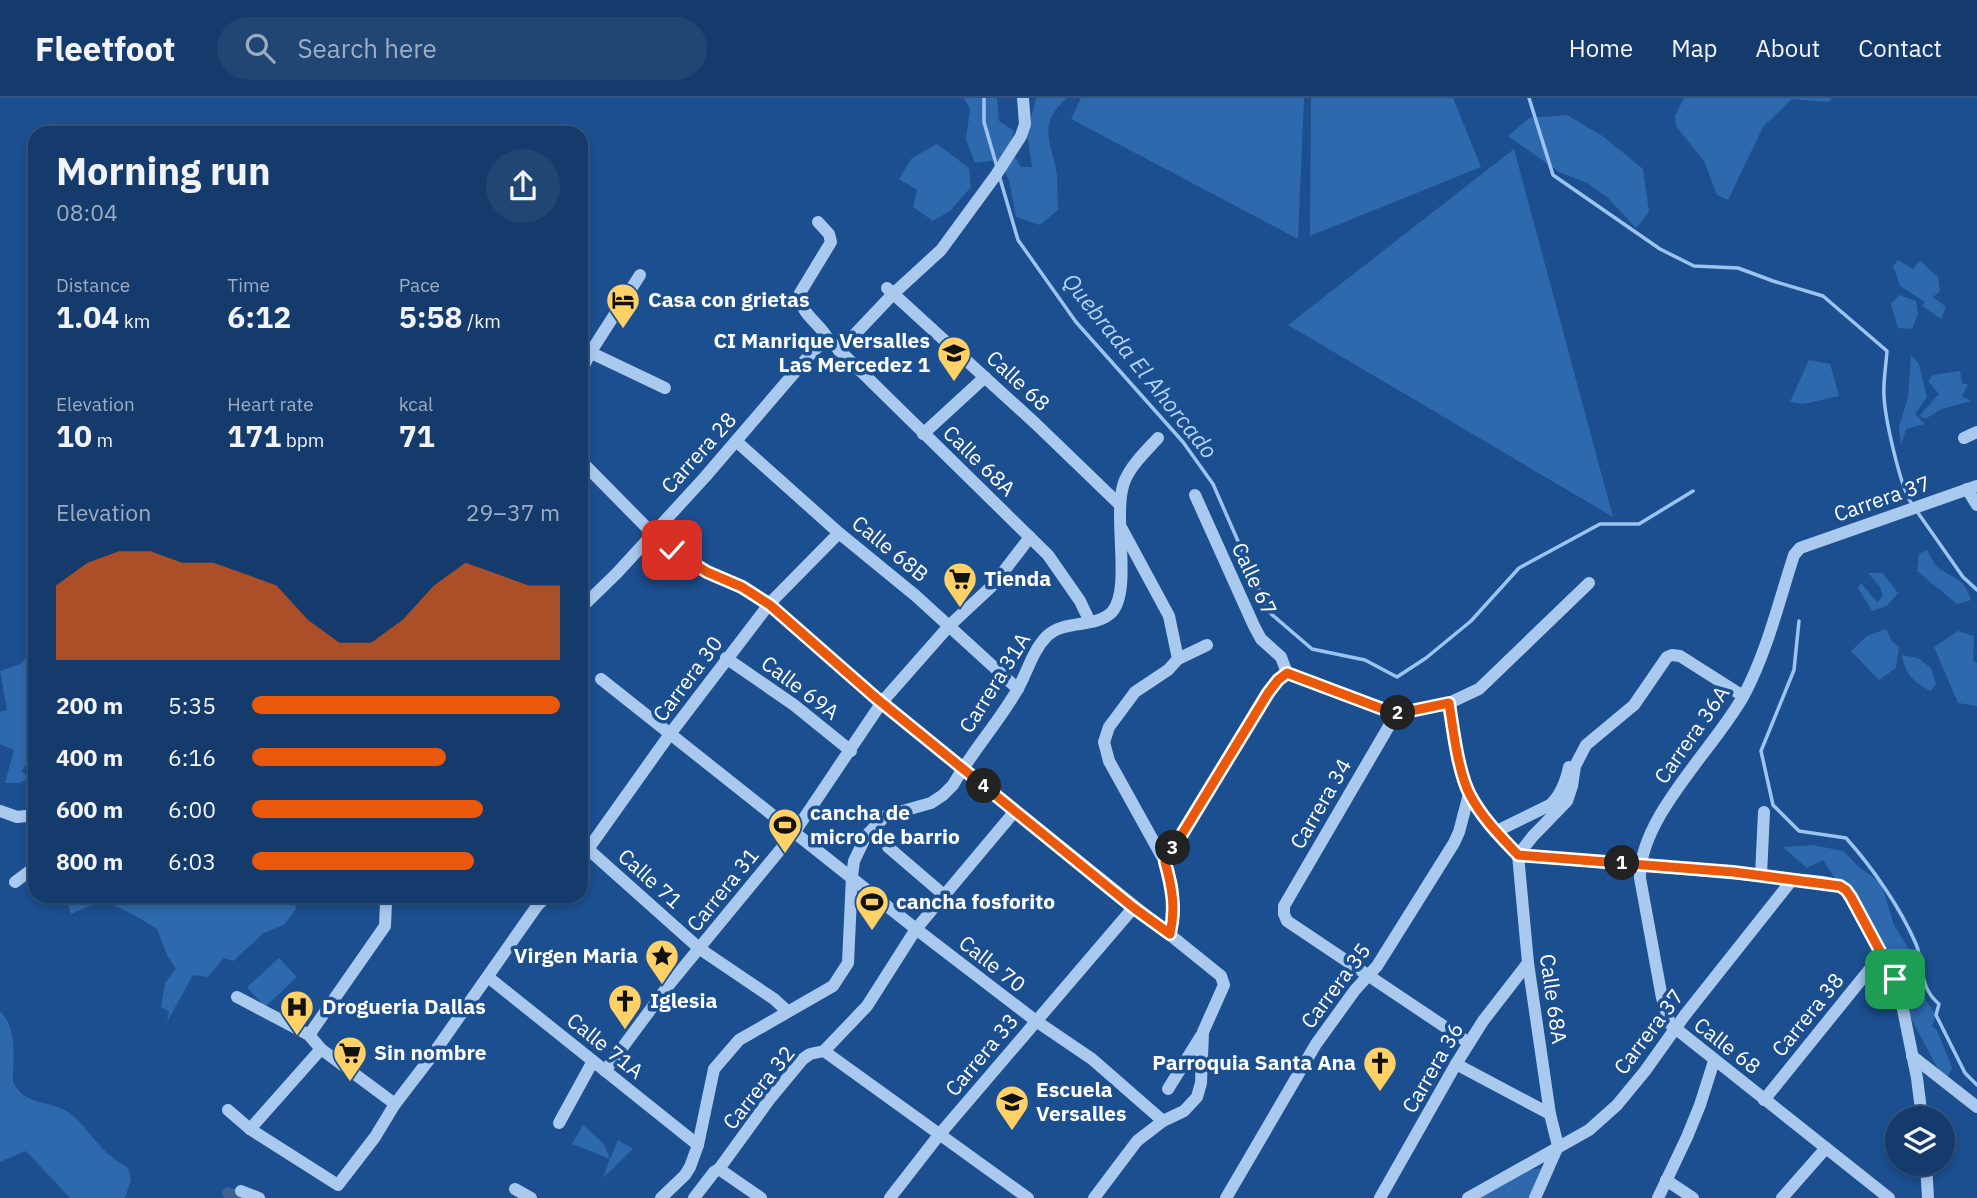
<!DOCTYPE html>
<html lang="en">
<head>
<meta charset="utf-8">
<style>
  body { margin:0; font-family:"IBM Plex Sans",sans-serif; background:#214673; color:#f1f3f6; height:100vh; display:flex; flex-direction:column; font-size:26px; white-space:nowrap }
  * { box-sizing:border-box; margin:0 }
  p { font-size:23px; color:#9dadc1 }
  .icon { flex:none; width:38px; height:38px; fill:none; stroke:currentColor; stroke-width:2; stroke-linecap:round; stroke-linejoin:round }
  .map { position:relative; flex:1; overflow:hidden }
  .drawer { position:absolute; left:28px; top:28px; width:560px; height:777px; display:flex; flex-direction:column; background:#143b6b; border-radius:21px; box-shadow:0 4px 10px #0003,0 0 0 2px #33557e }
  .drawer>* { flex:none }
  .buttons { position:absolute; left:1885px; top:1008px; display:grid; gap:14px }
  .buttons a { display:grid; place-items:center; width:70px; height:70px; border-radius:50%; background:#143b6b; box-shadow:0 4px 10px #0003,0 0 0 2px #33557e; font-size:35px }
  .pin { position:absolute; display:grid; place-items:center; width:60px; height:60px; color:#fff; margin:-30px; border-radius:14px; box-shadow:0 4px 10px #0006 }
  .km { position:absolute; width:35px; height:35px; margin:-18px; border-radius:50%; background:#222; color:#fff; font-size:19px; line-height:35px; text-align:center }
  .round { display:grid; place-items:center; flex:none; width:74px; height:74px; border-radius:37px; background:#214673 }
  .headline { display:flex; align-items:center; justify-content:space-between; height:119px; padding:0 28px }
  h1 { font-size:38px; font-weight:800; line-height:52px }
  .figures { display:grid; grid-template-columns:repeat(3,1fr); gap:10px; height:119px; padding:7px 28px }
  .figures div { display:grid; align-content:center }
  .figures b { font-size:30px; font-weight:800 }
  .figures small { font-size:19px; font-weight:400 }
  .figures p { font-size:19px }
  .chart { height:196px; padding:14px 28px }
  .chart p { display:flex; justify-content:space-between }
  .chart svg { width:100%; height:126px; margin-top:7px; fill:#ea580c; opacity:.7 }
  ul { padding:0 28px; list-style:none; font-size:23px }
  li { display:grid; grid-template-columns:112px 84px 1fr; align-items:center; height:52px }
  li i { height:18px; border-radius:9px; background:#ea580c }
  header { display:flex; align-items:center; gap:42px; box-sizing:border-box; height:98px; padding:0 35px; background:#143b6b; border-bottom:2px solid #33557e }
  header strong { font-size:33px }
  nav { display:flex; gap:38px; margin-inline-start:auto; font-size:24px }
  .search { width:490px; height:63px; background:#214673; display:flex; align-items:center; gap:18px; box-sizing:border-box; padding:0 24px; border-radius:38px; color:#9dadc1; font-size:26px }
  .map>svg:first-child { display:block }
  .green { fill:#2e69ad }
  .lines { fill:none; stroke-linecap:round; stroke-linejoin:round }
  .stream { stroke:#9cc4f0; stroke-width:3.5 }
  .canal { stroke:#3c6290; stroke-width:12 }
  .minor { stroke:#a9c9ee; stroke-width:12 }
  .route-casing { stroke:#fff; stroke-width:14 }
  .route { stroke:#ea580c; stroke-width:9 }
  .labels { text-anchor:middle; stroke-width:7; stroke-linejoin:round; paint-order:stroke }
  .poi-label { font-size:21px; font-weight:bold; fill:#fff; stroke:#1b4f8f; text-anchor:start }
  .street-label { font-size:21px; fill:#fff; stroke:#1b4f8f }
  .water-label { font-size:23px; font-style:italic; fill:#b5d3f5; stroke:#1b4f8f }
</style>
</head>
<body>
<header>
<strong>Fleetfoot</strong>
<div class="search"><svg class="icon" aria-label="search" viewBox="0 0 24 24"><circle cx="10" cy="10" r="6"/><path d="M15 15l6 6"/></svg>Search here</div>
<nav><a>Home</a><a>Map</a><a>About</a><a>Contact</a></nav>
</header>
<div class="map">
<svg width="1977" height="1100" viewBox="0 0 1977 1100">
  <rect width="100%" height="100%" fill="#1b4f8f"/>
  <g class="green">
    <path d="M 964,0 L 997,0 L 999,23 L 1014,33 L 1009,49 L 1021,69 L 1032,69 L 1027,35 L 1036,0 L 1067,0 C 1035,28 1053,45 1057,78 C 1058,89 1057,101 1058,112 L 1040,127 L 1016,119 L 1009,83 L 1000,62 L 975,65 L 966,42 L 970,11 Z"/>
    <polygon points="1081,0 1304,0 1298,141 1071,21"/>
    <polygon points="1311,0 1453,0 1481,69 1310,138"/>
    <polygon points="1684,0 1832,0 1829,4 1792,1 1763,29 1728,102 1717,97 1704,63 1676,28 1675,18"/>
    <polygon points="1567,17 1604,39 1643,71 1649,114 1636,130 1608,100 1587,85 1559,74 1508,38 1529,20"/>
    <polygon points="937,46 969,70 971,89 950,113 933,123 913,109 917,92 899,81 912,60"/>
    <polygon points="1514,51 1613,419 1288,227"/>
    <polygon points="1898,162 1913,171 1920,163 1938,179 1940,193 1933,199 1946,209 1941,221 1922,208 1925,204 1900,188 1893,168"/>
    <polygon points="1899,197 1916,203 1918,216 1912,231 1898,230 1891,206"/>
    <polygon points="1911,257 1919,266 1927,299 1915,316 1925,326 1906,331 1901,347 1899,328 1908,300"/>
    <polygon points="1809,262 1830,266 1839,298 1803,306 1790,304"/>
    <polygon points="1960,273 1962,285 1968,287 1962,298 1971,303 1942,311 1925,321 1920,317 1939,296 1928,283 1933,277"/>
    <path d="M 1927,452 C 1931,458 1934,468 1940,471 C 1957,483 1964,480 1971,502 L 1957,506 L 1917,473 L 1919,456 Z"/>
    <polygon points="1868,475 1883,475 1898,495 1887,508 1872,513 1858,490 1861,485 1877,504 1883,498 1880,489"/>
    <polygon points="1886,531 1892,543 1899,549 1896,570 1879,582 1851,553 1867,538"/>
    <polygon points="1958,533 1974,538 1973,563 1977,565 1977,608 1958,605 1934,549"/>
    <path d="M 30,554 C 38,576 39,605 30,625 C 42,642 31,658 22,673 L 29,681 L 19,685 L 5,685 L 14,652 L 0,646 L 0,614 L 7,612 L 0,573 L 21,566 Z"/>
    <path d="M 1902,557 L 1918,560 L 1931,570 L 1936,586 L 1931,593 C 1914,585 1905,576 1902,557 Z"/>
    <polygon points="1813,747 1843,753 1859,769 1881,785 1894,827 1912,856 1914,878 1921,895 1936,917 1932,928 1937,932 1952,970 1945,984 1840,788 1823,762 1807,770 1783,749"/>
    <polygon points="66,798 293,798 296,811 284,827 264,835 233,863 224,860 208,879 193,877 167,924 169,914 161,909 165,885 176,871 167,857 157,831 134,817 103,802 71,816"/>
    <polygon points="279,860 297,879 265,909 247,889"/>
    <path d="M 0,913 C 18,931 13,960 13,984 C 25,1008 49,1002 68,1014 C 83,1024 93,1042 106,1054 C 112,1060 120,1065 128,1070 L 131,1082 L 125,1100 L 70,1100 L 26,1053 L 0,1064 Z"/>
    <polygon points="583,1027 604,1046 610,1061 618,1042 633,1051 603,1080 610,1061 572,1046"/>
    <polygon points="1543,1070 1533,1100 1476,1100 1513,1074"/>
  </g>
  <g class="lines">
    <g class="stream">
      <polyline points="984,0 984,24 997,69"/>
      <path d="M 1529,0 L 1553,77 L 1660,151 L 1694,168 L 1738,170 L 1773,183 L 1823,198 L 1887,253 C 1886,268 1883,284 1884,298 C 1885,320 1900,389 1912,406"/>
      <polyline points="999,77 1018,142 1076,224 1183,344 1213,386 1269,514 1312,551 1365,562 1397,579 1426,560 1471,523 1519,470 1600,426 1639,426 1693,393"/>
      <polyline points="1916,412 1963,479 1977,492"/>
      <path d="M 1799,523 L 1794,572 L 1761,653 L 1773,707 L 1799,733 L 1846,740 C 1872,769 1900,809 1916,846 C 1925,869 1918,888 1939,906 L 1936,917 L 1965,975 L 1977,987"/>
    </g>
    <polyline class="canal" points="228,1095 240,1100"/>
    <g class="minor">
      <path d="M 818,124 L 829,136 L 831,144 L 800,195 C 799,216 819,224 828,241"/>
      <polyline points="887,190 1036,326 1120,407"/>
      <polyline points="581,250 665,290"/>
      <polyline points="839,253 893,196 941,152 996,77 1021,38 1025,26 1023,0"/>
      <polyline points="581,274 590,255 640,177"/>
      <polyline points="923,336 985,279"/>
      <polyline points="1964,340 1977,334"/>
      <polyline points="736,343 839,435 916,498 1018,591"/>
      <polyline points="581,363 653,436"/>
      <polyline points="1967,391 1977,407"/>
      <polyline points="1195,397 1254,528 1261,541 1281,559 1287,575"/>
      <polyline points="1122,431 1169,518 1178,561"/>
      <polyline points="647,443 672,452 707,474 742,490 770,507 876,600 1221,878 1224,887 1203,934 1201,985 1197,999 1184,1013 1163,1023 1137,1043 1094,1100"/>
      <polyline points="581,510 617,475 705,379 813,253 828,241 1048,457 1080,503 1090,524"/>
      <polyline points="726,560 794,607 851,653"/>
      <polyline points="1287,575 1396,616 1449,605 1479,591 1589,485"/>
      <polyline points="601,581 916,831 1036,923 1092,961 1163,1023"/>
      <path d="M 1449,605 C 1454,632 1457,672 1470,697 C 1482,719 1501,739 1518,757"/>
      <polyline points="1396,616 1284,808 1284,816 1287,823 1469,945"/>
      <polyline points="0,713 17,719 35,717"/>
      <path d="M 1495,734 L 1550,707 C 1561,697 1566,683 1569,669"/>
      <polyline points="888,749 944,797"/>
      <polyline points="589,752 700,851 774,901 787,913"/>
      <path d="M 1518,757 C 1609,766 1699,771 1789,781 C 1808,783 1830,782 1846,792 L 1898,887 L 1917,980 L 1922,1020"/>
      <polyline points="1518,757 1533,738 1567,703 1572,688 1575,668 1586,647 1634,607 1667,559 1672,557 1680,558 1743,598"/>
      <polyline points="1518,757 1528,865 1550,1016 1558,1048"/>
      <polyline points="581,761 670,636 770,505 839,435"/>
      <polyline points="1165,764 1268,595 1278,582 1287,575"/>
      <polyline points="1761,777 1764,714"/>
      <polyline points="15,784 35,769"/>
      <polyline points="1170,836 1174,816 1172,787 1165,764 1109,663 1104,644 1109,629 1135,594 1168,572 1178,561 1207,547"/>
      <polyline points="488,879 698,1047"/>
      <polyline points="237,899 309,937 321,951 395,1006"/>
      <polyline points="309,937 385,828 386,804 382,798"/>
      <polyline points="824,953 1028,1100"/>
      <polyline points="1912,958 1977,1009"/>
      <polyline points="1456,966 1550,1016"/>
      <polyline points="605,973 668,888 794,735 882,604 949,528 994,486 1030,439"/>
      <polyline points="1168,991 1201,938"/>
      <polyline points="1764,1002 1882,856"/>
      <polyline points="228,1012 250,1031 338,1087 375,1039 395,1006 431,959 537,808 547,798"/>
      <polyline points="559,1025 593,963"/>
      <polyline points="250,1031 321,951"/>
      <polyline points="1926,1066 1928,1100"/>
      <polyline points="719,1071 761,1100"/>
      <polyline points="1666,1082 1693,1100"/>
      <polyline points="515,1091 531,1100"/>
      <polyline points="241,1093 259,1100"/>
      <path d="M 661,1100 L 685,1077 L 690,1069 L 698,1047 L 714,971 L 739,942 L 833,888 L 848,865 L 852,778 L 854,763 L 866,738 L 885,718 L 931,705 L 943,697 L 953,687 C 971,655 997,626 1016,594 C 1027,576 1032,553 1047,538 C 1065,521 1095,531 1112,514 C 1133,490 1111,414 1125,382 C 1132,366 1147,352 1158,340"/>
      <polyline points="694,1100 714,1074 719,1071 769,1002 803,961 810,956 824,953 867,908 916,831 1015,713"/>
      <polyline points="890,1100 939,1037 1134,809"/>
      <polyline points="1226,1100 1316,946 1355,892 1377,868 1454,745 1459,734 1469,696"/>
      <polyline points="1380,1100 1456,966 1483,923 1528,865"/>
      <polyline points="1468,1100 1589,1032 1617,1007 1645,973 1685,917 1792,782"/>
      <polyline points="1535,1100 1558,1048"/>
      <polyline points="1658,1100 1687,1039 1700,1007 1714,963"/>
      <polyline points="1782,1100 1826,1050"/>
      <path d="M 1889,1100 L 1670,926 L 1662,900 L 1640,780 C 1639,719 1715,650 1744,597 C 1767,554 1779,503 1794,457 L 1800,450 L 1977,388"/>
    </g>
  </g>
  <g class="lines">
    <g class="route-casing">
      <path id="route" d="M 672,452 L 707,474 L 742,489 L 770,507 L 876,600 L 1134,810 L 1170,836 C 1176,810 1172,789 1165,764 L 1268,595 L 1278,582 L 1287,575 L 1396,616 L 1449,605 C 1453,631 1458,674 1470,697 C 1482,720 1501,739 1518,757 L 1733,774 L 1840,788 L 1846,792 L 1851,799 L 1895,881"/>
    </g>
    <use href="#route" class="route"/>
  </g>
  <defs>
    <g id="hotel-pin" transform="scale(1.75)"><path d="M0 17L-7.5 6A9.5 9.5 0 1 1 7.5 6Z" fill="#ffd166" stroke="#1b4f8f"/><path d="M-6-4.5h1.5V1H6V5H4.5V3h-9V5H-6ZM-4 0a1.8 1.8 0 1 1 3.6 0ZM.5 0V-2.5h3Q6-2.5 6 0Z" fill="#111"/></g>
    <g id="school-pin" transform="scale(1.75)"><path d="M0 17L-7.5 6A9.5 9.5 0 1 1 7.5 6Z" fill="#ffd166" stroke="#1b4f8f"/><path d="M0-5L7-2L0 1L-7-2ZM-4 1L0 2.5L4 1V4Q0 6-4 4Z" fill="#111"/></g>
    <g id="supermarket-pin" transform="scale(1.75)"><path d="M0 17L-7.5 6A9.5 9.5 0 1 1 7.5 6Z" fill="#ffd166" stroke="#1b4f8f"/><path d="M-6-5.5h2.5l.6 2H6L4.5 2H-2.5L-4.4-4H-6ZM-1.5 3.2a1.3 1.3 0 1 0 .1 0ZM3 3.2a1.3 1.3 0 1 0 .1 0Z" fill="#111"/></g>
    <g id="stadium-pin" transform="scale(1.75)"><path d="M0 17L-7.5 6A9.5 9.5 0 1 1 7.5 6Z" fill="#ffd166" stroke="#1b4f8f"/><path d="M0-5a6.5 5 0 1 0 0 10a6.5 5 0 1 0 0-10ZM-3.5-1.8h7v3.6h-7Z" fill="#111"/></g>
    <g id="sight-pin" transform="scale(1.75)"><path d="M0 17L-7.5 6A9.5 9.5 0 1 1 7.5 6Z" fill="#ffd166" stroke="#1b4f8f"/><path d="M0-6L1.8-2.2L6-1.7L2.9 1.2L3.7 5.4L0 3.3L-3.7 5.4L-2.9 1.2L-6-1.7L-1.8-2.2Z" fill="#111"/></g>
    <g id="church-pin" transform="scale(1.75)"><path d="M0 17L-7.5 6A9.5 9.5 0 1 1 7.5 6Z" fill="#ffd166" stroke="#1b4f8f"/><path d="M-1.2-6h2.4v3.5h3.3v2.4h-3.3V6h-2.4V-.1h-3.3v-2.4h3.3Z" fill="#111"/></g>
    <g id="hospital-pin" transform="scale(1.75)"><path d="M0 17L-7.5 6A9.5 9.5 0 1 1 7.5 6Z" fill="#ffd166" stroke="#1b4f8f"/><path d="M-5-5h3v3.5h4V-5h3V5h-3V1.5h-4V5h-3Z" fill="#111"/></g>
  </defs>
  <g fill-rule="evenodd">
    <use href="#hotel-pin" x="623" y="202"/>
    <use href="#school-pin" x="954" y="255"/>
    <use href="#supermarket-pin" x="960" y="481"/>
    <use href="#stadium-pin" x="785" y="727"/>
    <use href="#stadium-pin" x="872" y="804"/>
    <use href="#sight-pin" x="662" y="858"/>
    <use href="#church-pin" x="625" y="903"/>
    <use href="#hospital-pin" x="297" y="909"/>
    <use href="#supermarket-pin" x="350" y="955"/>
    <use href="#church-pin" x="1380" y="965"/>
    <use href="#school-pin" x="1012" y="1004"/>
  </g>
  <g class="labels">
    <g class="poi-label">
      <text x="648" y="209">Casa con grietas</text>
      <text x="930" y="250" text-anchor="end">CI Manrique Versalles<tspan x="930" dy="24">Las Mercedez 1</tspan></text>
      <text x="984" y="488">Tienda</text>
      <text x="810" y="722">cancha de<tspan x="810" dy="24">micro de barrio</tspan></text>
      <text x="896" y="811">cancha fosforito</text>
      <text x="638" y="865" text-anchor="end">Virgen Maria</text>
      <text x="650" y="910">Iglesia</text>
      <text x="322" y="916">Drogueria Dallas</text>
      <text x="374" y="962">Sin nombre</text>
      <text x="1356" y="972" text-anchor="end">Parroquia Santa Ana</text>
      <text x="1036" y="999">Escuela<tspan x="1036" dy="24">Versalles</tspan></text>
    </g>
    <g class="street-label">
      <text transform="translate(1018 283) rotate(43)" y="7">Calle 68</text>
      <text transform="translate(699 355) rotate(-48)" y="7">Carrera 28</text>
      <text transform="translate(979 363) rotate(44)" y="7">Calle 68A</text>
      <text transform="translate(1882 401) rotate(-19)" y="7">Carrera 37</text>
      <text transform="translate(890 451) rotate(39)" y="7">Calle 68B</text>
      <text transform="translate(1254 481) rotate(65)" y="7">Calle 67</text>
      <text transform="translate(688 581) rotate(-53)" y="7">Carrera 30</text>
      <text transform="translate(995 585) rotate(-58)" y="7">Carrera 31A</text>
      <text transform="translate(800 590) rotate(37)" y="7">Calle 69A</text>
      <text transform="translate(1692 637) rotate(-55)" y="7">Carrera 36A</text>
      <text transform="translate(1321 706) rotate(-60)" y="7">Carrera 34</text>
      <text transform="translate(650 781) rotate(42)" y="7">Calle 71</text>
      <text transform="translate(723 792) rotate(-51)" y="7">Carrera 31</text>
      <text transform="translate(992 866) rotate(38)" y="7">Calle 70</text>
      <text transform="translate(1336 888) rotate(-53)" y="7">Carrera 35</text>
      <text transform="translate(1553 901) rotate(82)" y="7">Calle 68A</text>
      <text transform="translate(1808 917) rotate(-51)" y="7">Carrera 38</text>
      <text transform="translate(1649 934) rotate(-53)" y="7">Carrera 37</text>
      <text transform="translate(605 948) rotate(39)" y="7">Calle 71A</text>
      <text transform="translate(1727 948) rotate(38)" y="7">Calle 68</text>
      <text transform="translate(982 957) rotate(-50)" y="7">Carrera 33</text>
      <text transform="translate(1433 970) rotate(-60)" y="7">Carrera 36</text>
      <text transform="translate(759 990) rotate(-51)" y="7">Carrera 32</text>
    </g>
    <g class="water-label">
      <text transform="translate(1140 268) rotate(51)" y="8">Quebrada El Ahorcado</text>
    </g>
  </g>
</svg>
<div class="buttons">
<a><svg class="icon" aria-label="layers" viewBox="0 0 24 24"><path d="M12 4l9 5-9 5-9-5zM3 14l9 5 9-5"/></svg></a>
</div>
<div class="pin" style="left:1895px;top:881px;background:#1e9e55"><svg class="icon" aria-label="arrive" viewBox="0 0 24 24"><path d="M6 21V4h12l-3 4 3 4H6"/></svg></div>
<div class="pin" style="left:672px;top:452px;background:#d93025"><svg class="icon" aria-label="check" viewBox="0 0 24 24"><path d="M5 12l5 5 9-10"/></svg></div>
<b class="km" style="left:1622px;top:765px">1</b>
<b class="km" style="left:1398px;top:615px">2</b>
<b class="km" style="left:1173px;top:750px">3</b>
<b class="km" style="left:984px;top:688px">4</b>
<section class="drawer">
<div class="headline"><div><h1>Morning run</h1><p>08:04</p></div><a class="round"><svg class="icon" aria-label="share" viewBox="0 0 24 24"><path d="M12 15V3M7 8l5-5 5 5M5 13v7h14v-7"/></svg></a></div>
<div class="figures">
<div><p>Distance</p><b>1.04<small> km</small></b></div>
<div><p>Time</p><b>6:12</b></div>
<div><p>Pace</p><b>5:58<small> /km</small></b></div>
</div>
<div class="figures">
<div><p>Elevation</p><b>10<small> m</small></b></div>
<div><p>Heart rate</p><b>171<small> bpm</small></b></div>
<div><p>kcal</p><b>71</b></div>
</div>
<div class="chart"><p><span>Elevation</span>29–37 m</p>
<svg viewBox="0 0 160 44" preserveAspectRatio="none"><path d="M0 44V18L10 10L20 6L30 6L40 10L50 10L60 14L70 18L80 30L90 38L100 38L110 30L120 18L130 10L140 14L150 18L160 18V44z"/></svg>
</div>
<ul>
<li><b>200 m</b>5:35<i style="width:100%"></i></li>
<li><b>400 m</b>6:16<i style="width:63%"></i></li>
<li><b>600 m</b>6:00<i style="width:75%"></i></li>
<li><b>800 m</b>6:03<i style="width:72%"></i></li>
</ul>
</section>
</div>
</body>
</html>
